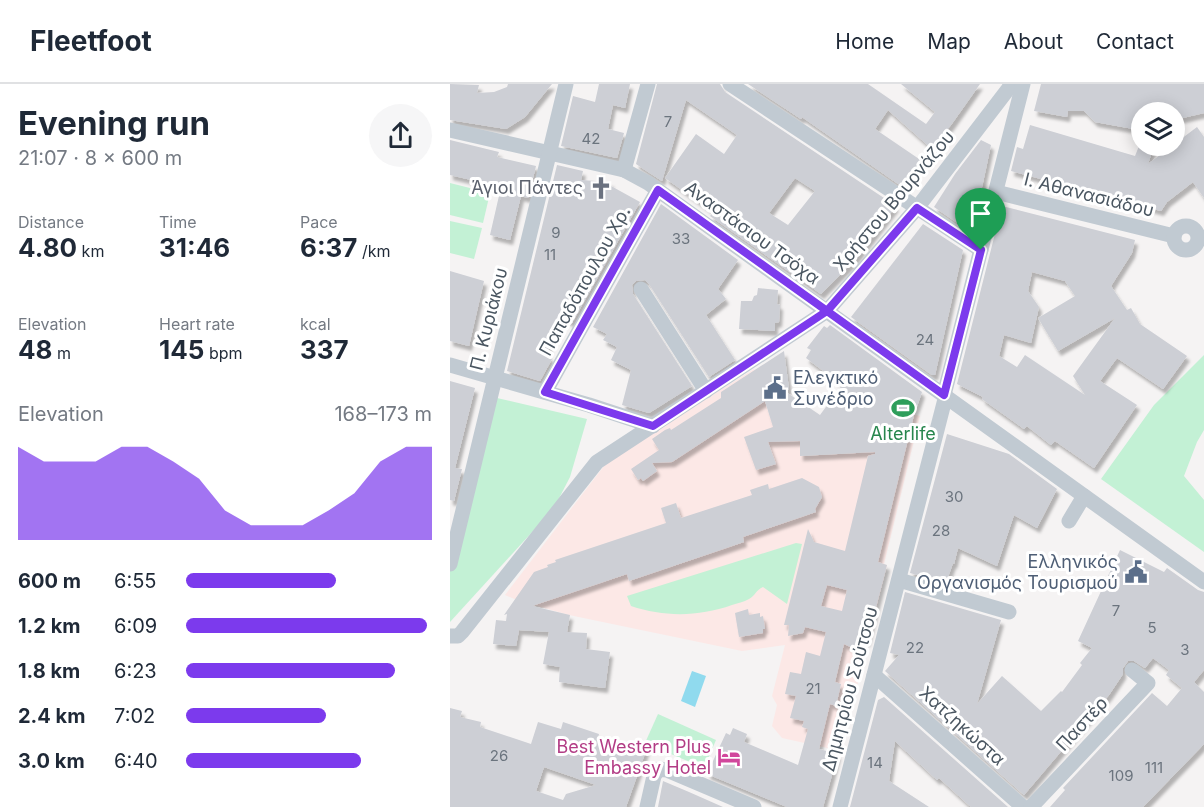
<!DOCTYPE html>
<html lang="en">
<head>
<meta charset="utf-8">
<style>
  body { margin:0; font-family:Inter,sans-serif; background:#f6f6f7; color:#1f2937; height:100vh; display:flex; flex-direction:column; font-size:22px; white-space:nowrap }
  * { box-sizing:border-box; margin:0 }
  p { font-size:20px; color:#747a83 }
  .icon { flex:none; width:33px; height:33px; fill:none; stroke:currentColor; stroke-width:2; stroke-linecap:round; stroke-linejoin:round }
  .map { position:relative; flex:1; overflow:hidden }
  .drawer { display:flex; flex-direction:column; background:#fff; width:450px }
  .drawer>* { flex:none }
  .tools { position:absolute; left:681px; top:18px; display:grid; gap:12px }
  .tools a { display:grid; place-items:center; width:54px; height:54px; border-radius:50%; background:#fff; box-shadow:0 3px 15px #0003; font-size:30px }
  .pin { position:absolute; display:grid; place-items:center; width:51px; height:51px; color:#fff; margin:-62px -26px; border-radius:50% 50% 50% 0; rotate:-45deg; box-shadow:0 0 6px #0007 }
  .pin .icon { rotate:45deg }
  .round { display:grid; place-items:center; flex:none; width:63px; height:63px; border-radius:32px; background:#f6f6f7 }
  .headline { display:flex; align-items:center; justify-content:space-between; height:102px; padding:0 18px }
  h1 { font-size:33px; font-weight:700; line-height:45px }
  .stats { display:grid; grid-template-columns:repeat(3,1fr); gap:9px; height:102px; padding:6px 18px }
  .stats div { display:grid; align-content:center }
  .stats b { font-size:26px; font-weight:700 }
  .stats small { font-size:16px; font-weight:400 }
  .stats p { font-size:16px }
  .chart { height:168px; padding:12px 18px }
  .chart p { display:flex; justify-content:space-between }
  .chart svg { width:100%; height:108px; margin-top:6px; fill:#7c3aed; opacity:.7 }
  ul { padding:0 18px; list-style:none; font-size:20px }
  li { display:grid; grid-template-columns:96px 72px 1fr; align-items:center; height:45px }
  li i { height:15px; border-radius:8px; background:#7c3aed }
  header { display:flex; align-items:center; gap:36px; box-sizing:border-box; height:84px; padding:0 30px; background:#fff; border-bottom:2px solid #e0e1e3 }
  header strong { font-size:28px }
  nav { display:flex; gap:33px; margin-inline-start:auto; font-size:21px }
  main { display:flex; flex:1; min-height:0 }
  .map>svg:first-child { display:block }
  .medical { fill:#fce8e6 }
  .green { fill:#c3f1d5 }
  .water { fill:#90daee }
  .building { fill:#cdcfd5; fill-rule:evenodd; filter:url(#shadow) }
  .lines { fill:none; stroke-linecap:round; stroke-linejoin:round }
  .minor { stroke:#c1cad2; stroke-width:15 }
  .route-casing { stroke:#fff; stroke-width:12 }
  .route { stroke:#7c3aed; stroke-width:8 }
  .labels { text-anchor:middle; stroke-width:6; stroke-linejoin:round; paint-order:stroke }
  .number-label { font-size:15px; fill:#6b747e }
  .worship-label { font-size:18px; fill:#5b616d; stroke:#fff; text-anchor:end }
  .street-label { font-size:18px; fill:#4a5661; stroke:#fff }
  .service-label { font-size:18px; fill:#4e5e75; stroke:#fff; text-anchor:start }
  .leisure-label { font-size:18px; fill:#27864d; stroke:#fff }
  .hotel-label { font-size:18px; fill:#b23c85; stroke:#fff; text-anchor:end }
</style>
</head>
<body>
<header>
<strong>Fleetfoot</strong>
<nav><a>Home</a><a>Map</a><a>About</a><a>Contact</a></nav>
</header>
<main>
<section class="drawer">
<div class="headline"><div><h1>Evening run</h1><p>21:07 · 8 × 600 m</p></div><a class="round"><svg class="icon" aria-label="share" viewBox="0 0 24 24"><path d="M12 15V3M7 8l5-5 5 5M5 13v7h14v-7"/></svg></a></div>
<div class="stats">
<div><p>Distance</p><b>4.80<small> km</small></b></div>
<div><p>Time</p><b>31:46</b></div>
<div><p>Pace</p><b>6:37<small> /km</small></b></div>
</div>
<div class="stats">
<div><p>Elevation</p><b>48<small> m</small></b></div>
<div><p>Heart rate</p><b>145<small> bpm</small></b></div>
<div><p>kcal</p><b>337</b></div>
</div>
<div class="chart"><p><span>Elevation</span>168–173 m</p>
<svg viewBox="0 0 160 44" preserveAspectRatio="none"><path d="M0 44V6L10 12L20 12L30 12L40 6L50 6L60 12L70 19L80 32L90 38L100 38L110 38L120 32L130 25L140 12L150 6L160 6V44z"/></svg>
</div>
<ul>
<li><b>600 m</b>6:55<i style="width:61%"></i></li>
<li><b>1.2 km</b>6:09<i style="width:98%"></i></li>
<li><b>1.8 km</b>6:23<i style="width:85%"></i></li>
<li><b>2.4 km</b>7:02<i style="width:57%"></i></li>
<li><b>3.0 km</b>6:40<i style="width:71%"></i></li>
</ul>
</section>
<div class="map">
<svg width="754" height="723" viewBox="0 0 754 723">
  <defs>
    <filter id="shadow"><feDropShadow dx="3" dy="5" stdDeviation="1.5" flood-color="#0004"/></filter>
  </defs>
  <rect width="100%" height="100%" fill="#f5f3f3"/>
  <polygon class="medical" points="304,285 328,357 350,357 351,372 406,369 428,321 470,332 434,480 437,481 391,667 332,654 322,642 327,621 322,612 335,561 292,567 119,531 69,517 55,511 154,382 179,363"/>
  <g class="green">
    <polygon points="0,99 40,109 33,139 0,131"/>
    <polygon points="0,137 32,144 24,175 0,169"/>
    <polygon points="754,271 754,346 747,358 734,392 754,416 754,468 651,395 704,321"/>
    <polygon points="47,314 137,335 120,393 104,424 0,538 0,478"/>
    <path d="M 346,459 L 352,460 L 337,520 L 313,503 C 306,506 305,512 299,515 C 294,518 287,519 282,521 C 248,533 214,533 181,522 L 177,512 Z"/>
    <polygon points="208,630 266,656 254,684 195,659"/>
  </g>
  <polygon class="water" points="242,587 256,592 245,623 231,617"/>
  <g class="building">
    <polygon points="0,0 29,1 27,9 44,8 57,3 58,0 102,0 75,33 56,45 0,36"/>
    <polygon points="149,0 180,0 175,24 163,21 158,45 174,49 167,74 111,62 123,12 145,18"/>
    <path d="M 207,0 L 270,0 L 275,8 L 446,122 L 402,179 L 371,210 L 260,132 L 263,128 L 215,94 L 246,50 L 274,70 L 287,51 L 236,16 L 212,97 L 186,80 ZM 345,94 L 365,107 L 338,141 L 319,129 Z"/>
    <polygon points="298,0 418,0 476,40 485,28 451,0 530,0 501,41 481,64 438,26 425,45 472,77 454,104 352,33 351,35"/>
    <polygon points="591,0 754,0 754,29 724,36 724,28 692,28 689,46 645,38 634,27 618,27 617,33 584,27"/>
    <polygon points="580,41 685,72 689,62 704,62 698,80 747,43 754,53 754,114 743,98 717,118 711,127 561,87 567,63 573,65"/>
    <polygon points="0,56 49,68 47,73 86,82 78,114 71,112 60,156 40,151 51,103 0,91"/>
    <polygon points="531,56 541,61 528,122 520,142 515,144 484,123 505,90"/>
    <polygon points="107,81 133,87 131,96 161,98 161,102 190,118 122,239 109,231 97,270 102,275 90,297 57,287"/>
    <polygon points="211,120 288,176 268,205 276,215 256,231 285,276 259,293 199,200 195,196 186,197 182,201 183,210 242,302 199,329 172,321 181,286 161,276 167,263 153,256 157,250 143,243"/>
    <path d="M 552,122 L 685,156 L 682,169 L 661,202 L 677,226 L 681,224 L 690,240 L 737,272 L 713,305 L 667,274 L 650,297 L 687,321 L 644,384 L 605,357 L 601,361 L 577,342 L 574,345 L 532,315 L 533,313 L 507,300 ZM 582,188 L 615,197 L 625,212 L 588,234 L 608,267 L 665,234 L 623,292 L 635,311 L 575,271 L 567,283 L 549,272 L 554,251 L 581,259 L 589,223 L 578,207 Z"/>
    <polygon points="473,140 513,166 485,291 482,291 401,233"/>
    <polygon points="0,187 34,197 19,262 0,257"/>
    <polygon points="308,204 328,206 327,220 330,221 329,238 325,239 325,247 289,245 291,217 302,217 304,212 307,211"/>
    <path d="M 380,241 L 472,308 L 464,331 L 428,478 L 437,481 L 417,558 L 412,556 L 409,567 L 394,560 L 385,598 L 391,600 L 386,622 L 380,620 L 369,665 L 388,670 L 373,723 L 337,723 L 257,690 L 276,649 L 280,651 L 283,644 L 297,650 L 294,658 L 348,681 L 358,645 L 352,643 L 354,637 L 340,634 L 346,612 L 335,610 L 340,588 L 351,590 L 356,568 L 370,572 L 376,548 L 355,543 L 353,549 L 338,552 L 339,541 L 334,541 L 358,445 L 364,458 L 395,467 L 418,372 L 425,370 L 425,368 L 350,372 L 350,357 L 318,358 L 326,380 L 306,386 L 294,353 L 323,343 L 315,317 L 222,378 L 202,379 L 207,387 L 193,397 L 191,394 L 188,396 L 181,385 L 209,366 L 202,355 L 215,346 L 220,344 L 221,346 L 271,314 L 271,308 L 334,267 L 339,305 L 336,308 L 370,331 L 392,301 L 356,274 L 361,266 L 357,264 L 374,242 L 377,244 ZM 377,501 L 397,506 L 392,527 L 371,522 Z"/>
    <polygon points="0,297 25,304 5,384 12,385 4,417 0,416"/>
    <polygon points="497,350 559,370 607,405 587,444 564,431 547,482 508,464 504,480 503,479 496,499 460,489"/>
    <polygon points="352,394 369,403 372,413 365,425 366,428 293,453 294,458 179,497 177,490 82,522 120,531 117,548 137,549 136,565 160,568 155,604 109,598 110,583 93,580 99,548 69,546 66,562 43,560 46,536 56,537 57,530 54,531 84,488 98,483 97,481 106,478 105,476 216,439 211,424 226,419 231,434 302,411 300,406 318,400 319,405"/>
    <polygon points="670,466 714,488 717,484 748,506 754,508 754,586 744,598 754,608 754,660 693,723 600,723 615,706 613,704 702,609 717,622 732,604 716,591 719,586 703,574 695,584 684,577 678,577 673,584 673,590 659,611 574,711 435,587 449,571 440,569 455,508 551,536 527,620 552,592 591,627 611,607 612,608 632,581 630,579 642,564 628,557"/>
    <polygon points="298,525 299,531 310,529 310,533 313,532 315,545 313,545 313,549 289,553 285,529"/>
    <polygon points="434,613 558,723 521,723 489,694 487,696 445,657 439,697 479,723 400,723 428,616"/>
    <path d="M 0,624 L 12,627 L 10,633 L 31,638 L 30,643 L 81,660 L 88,638 L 111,645 L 113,638 L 149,650 L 147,658 L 177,668 L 180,658 L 197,664 L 176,723 L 0,723 ZM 94,683 L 146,701 L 116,710 L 113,716 L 86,707 Z"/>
    <polygon points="213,697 239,708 273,723 208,723"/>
  </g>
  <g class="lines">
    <g class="minor">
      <polyline points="280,0 531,166"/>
      <polyline points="0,46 174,86 198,99 754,498"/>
      <polyline points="174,86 198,0"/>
      <polyline points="546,108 724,152"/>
      <circle cx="736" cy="154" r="12"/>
      <polyline points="191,205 256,307"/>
      <polyline points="0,281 139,321 203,342"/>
      <polyline points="95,308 208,106"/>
      <polyline points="619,437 634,412"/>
      <polyline points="0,480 116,0"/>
      <polyline points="449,496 559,528"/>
      <polyline points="0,552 8,552 12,548 147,378 377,227 467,124 559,4 560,0"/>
      <polyline points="424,591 573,723"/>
      <polyline points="197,723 204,692 209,685 217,686 304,723"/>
      <polyline points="390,723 495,315 494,311 573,0"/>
      <polyline points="581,723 698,599 682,586"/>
    </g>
  </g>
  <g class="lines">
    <g class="route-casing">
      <polyline id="route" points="531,166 467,124 377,227 208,106 95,308 203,342 377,227 494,311 531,166"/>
    </g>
    <use href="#route" class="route"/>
  </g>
  <defs>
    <g id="church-bare" transform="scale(1.8)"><path d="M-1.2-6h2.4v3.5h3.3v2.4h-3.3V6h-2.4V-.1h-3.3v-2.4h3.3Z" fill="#6b7280" stroke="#fff" stroke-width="2.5" paint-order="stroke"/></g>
    <g id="civic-bare" transform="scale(1.8)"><path d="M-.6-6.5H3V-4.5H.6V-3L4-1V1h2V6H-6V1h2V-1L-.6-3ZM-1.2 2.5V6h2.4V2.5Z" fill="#5c6f8a" stroke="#fff" stroke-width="2.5" paint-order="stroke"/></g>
    <g id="stadium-bare" transform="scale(1.8)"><path d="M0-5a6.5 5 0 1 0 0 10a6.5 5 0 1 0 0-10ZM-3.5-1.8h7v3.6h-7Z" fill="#2e9e5b" stroke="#fff" stroke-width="2.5" paint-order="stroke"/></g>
    <g id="hotel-bare" transform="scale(1.8)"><path d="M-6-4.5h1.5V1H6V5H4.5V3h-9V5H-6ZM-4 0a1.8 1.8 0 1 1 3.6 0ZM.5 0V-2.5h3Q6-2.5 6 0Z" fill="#d1479c" stroke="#fff" stroke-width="2.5" paint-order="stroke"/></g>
  </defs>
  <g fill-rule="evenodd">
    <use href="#church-bare" x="151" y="104"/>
    <use href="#civic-bare" x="325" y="304"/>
    <use href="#stadium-bare" x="453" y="324"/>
    <use href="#civic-bare" x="686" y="488"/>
    <use href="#hotel-bare" x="279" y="673"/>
  </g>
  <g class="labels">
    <g class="number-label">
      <text x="218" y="43">7</text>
      <text x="141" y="60">42</text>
      <text x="106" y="154">9</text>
      <text x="231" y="160">33</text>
      <text x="100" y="176">11</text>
      <text x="475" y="261">24</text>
      <text x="504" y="418">30</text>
      <text x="491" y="452">28</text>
      <text x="666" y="532">7</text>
      <text x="702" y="549">5</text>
      <text x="465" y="569">22</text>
      <text x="735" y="571">3</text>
      <text x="363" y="610">21</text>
      <text x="49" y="677">26</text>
      <text x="425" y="684">14</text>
      <text x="704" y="689">111</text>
      <text x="671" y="697">109</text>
    </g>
    <g class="worship-label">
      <text x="133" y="110">Άγιοι Πάντες</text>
    </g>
    <g class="street-label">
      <text transform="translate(639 111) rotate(14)" y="6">Ι. Αθανασιάδου</text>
      <text transform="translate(444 117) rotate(-50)" y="6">Χρήστου Βουρνάζου</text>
      <text transform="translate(302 149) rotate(36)" y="6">Αναστάσιου Τσόχα</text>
      <text transform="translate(135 197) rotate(-61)" y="6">Παπαδόπουλου Χρ.</text>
      <text transform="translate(39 235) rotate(-76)" y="6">Π. Κυριάκου</text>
      <text transform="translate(400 605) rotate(-75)" y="6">Δημητρίου Σούτσου</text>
      <text transform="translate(632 640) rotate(-47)" y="6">Παστέρ</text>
      <text transform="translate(512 642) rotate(42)" y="6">Χατζηκώστα</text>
    </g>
    <g class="service-label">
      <text x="343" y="300">Ελεγκτικό<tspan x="343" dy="21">Συνέδριο</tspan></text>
      <text x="668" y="484" text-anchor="end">Ελληνικός<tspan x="668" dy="21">Οργανισμός Τουρισμού</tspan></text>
    </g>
    <g class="leisure-label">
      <text x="453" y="356">Alterlife</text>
    </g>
    <g class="hotel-label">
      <text x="261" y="669">Best Western Plus<tspan x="261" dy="21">Embassy Hotel</tspan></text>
    </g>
  </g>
</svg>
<div class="tools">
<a><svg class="icon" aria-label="layers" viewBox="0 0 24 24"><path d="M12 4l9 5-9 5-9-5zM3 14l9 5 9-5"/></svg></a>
</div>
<div class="pin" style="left:531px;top:166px;background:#1e9e55"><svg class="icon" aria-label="arrive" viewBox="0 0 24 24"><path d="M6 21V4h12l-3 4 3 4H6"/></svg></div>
</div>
</main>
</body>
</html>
